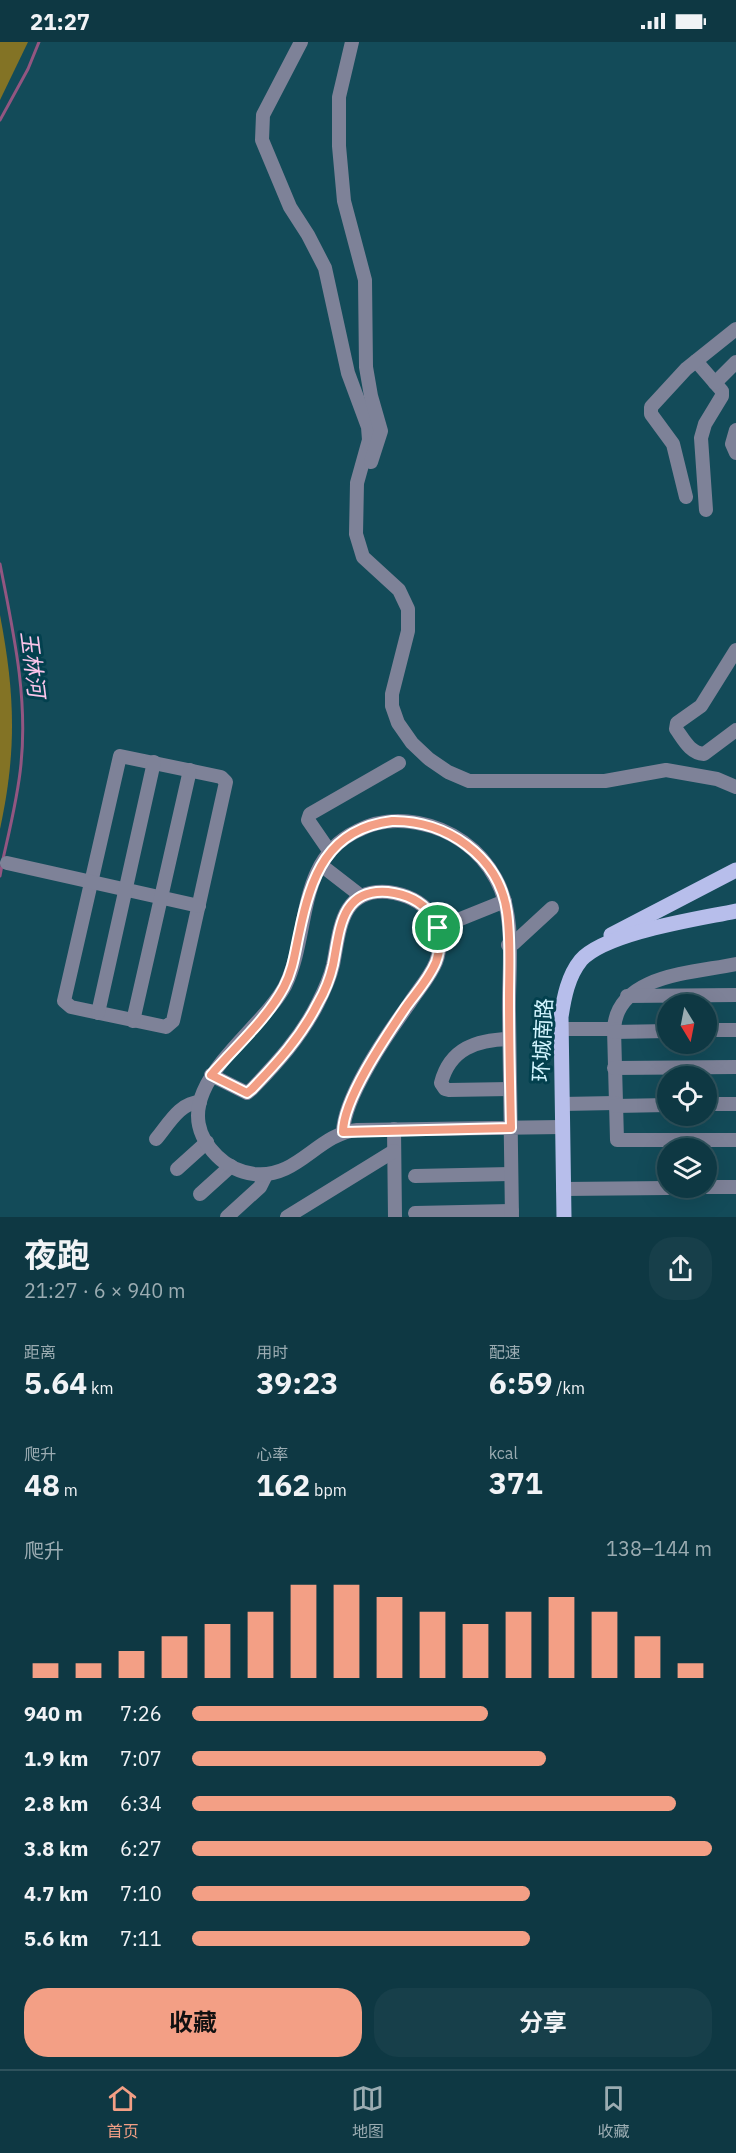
<!DOCTYPE html>
<html lang="zh">
<head>
<meta charset="utf-8">
<style>
  body { margin:0; font-family:"IBM Plex Sans","Noto Sans SC",sans-serif; background:#173f4a; color:#f1f3f6; height:100vh; display:flex; flex-direction:column; font-size:22px; white-space:nowrap }
  * { box-sizing:border-box; margin:0 }
  p { font-size:20px; color:#9bacb2 }
  .icon { flex:none; width:33px; height:33px; fill:none; stroke:currentColor; stroke-width:2; stroke-linecap:round; stroke-linejoin:round }
  .map { position:relative; height:1175px; overflow:hidden }
  .sheet { display:flex; flex-direction:column; background:#0e3843; flex:1 }
  .sheet>* { flex:none }
  .needle { width:39px; rotate:170deg }
  .fabs { position:absolute; left:657px; top:952px; display:grid; gap:12px }
  .fabs a { display:grid; place-items:center; width:60px; height:60px; border-radius:50%; background:#0e3843; box-shadow:0 6px 24px #0002,0 0 0 2px #2e525c; font-size:30px }
  .pin { position:absolute; display:grid; place-items:center; width:51px; height:51px; color:#fff; margin:-26px; border:3px solid #fff; border-radius:50%; box-shadow:0 2px 6px #0007 }
  .round { display:grid; place-items:center; flex:none; width:63px; height:63px; border-radius:24px; background:#173f4a }
  .head { display:flex; align-items:center; justify-content:space-between; height:102px; padding:0 24px }
  h1 { font-size:33px; font-weight:700; line-height:45px }
  .metrics { display:grid; grid-template-columns:repeat(3,1fr); gap:9px; height:102px; padding:6px 24px }
  .metrics div { display:grid; align-content:center }
  .metrics b { font-size:30px; font-weight:700 }
  .metrics small { font-size:16px; font-weight:400 }
  .metrics p { font-size:16px }
  .chart { height:168px; padding:12px 24px }
  .chart p { display:flex; justify-content:space-between }
  .chart svg { width:100%; height:108px; margin-top:6px; stroke:#f39f85; stroke-width:6 }
  .cta { display:flex; gap:12px; margin-top:auto; padding:12px 24px }
  .cta a { flex:1; height:69px; border-radius:24px; background:#f39f85; color:#111; font-size:24px; font-weight:700; line-height:69px; text-align:center }
  .cta a+a { background:#173f4a; color:#f1f3f6 }
  ul { padding:0 24px; list-style:none; font-size:20px }
  li { display:grid; grid-template-columns:96px 72px 1fr; align-items:center; height:45px }
  li i { height:15px; border-radius:8px; background:#f39f85 }
  .status { display:flex; justify-content:space-between; align-items:center; height:42px; padding:0 30px; background:#0e3843; direction:ltr }
  .status svg { height:16px; fill:currentColor }
  .menu { display:flex; justify-content:space-around; align-items:center; height:84px; border-top:2px solid #2e525c; background:#0e3843; font-size:16px; color:#9bacb2 }
  .menu a { display:grid; justify-items:center; gap:3px }
  .menu .active { color:#f39f85 }
  .map>svg:first-child { display:block }
  .forest { fill:#837325 }
  .lines { fill:none; stroke-linecap:round; stroke-linejoin:round }
  .stream { stroke:#925681; stroke-width:3 }
  .minor { stroke:#7e8298; stroke-width:14 }
  .major { stroke:#b7beeb; stroke-width:15 }
  .route-casing { stroke:#fff; stroke-width:12 }
  .route { stroke:#f39f85; stroke-width:8 }
  .labels { text-anchor:middle; stroke-width:6; stroke-linejoin:round; paint-order:stroke }
  .street-label { font-size:21px; fill:#d3f5ff; stroke:#03404e }
  .water-label { font-size:22px; font-style:italic; fill:#fbc5ea; stroke:#03404e }
</style>
</head>
<body>
<div class="status"><b>21:27</b><svg viewBox="0 0 49 12"><path d="M0 12V9h3v3zM5 12V6h3v6zM10 12V3h3v9zM15 12V0h3v12zM26 1h20v11H26zM47 4h2v5h-2z"/></svg></div>
<div class="map">
<svg width="736" height="1175" viewBox="0 0 736 1175">
  <rect width="100%" height="100%" fill="#134b59"/>
  <g class="forest">
    <polygon points="0,0 28,0 0,58"/>
    <path d="M 0,573 C 15,652 17,708 0,787 Z"/>
  </g>
  <g class="lines">
    <g class="stream">
      <polyline points="0,78 28,27 39,0"/>
      <path d="M 0,522 C 13,589 28,654 21,722 C 18,754 10,786 3,817"/>
      <polyline points="0,834 2,823"/>
    </g>
    <g class="minor">
      <polyline points="301,0 263,73 262,98 290,165 308,193 325,226 348,331 368,385 369,398 357,441 356,492 363,515 399,548 408,567 408,589 392,652 392,664 398,681 412,701 429,717 448,730 469,739 605,739 666,728 717,737 736,745"/>
      <polyline points="352,0 339,55 339,104 344,159 365,238 366,325 371,354 381,389 371,420"/>
      <polyline points="696,319 722,349 722,354 705,382 701,396 706,468"/>
      <polyline points="715,341 736,320"/>
      <polyline points="736,388 732,402 736,411"/>
      <polyline points="686,455 673,402 651,372 651,365 686,327 736,287"/>
      <path d="M 736,608 L 701,664 L 677,681 L 676,687 C 684,698 690,711 704,712 L 736,688"/>
      <polygon points="120,714 221,735 226,740 173,979 166,985 71,965 64,959"/>
      <polyline points="330,810 308,778 310,772 399,721"/>
      <polyline points="7,821 199,864"/>
      <polyline points="321,823 361,854"/>
      <polyline points="438,886 505,859"/>
      <polyline points="508,903 514,901 552,866"/>
      <path d="M 736,922 C 694,931 617,932 614,987 L 617,1098 L 736,1098"/>
      <polyline points="627,954 736,953"/>
      <polyline points="98,971 154,720"/>
      <polyline points="133,979 190,728"/>
      <polyline points="561,987 614,987"/>
      <polyline points="706,988 736,988"/>
      <polyline points="614,990 668,989"/>
      <path d="M 509,997 C 477,998 450,1006 441,1041 L 445,1047 L 449,1048 L 510,1047"/>
      <polyline points="614,1026 736,1025"/>
      <path d="M 211,1033 L 247,1051 L 252,1047 C 277,1021 301,995 318,961 C 324,949 330,936 333,923 C 340,889 340,846 388,850 C 404,852 420,858 431,872 C 441,886 442,904 436,920 C 430,935 418,948 409,962 C 388,991 344,1055 343,1090"/>
      <polyline points="562,1062 615,1061"/>
      <polyline points="706,1062 736,1062"/>
      <polyline points="615,1064 668,1063"/>
      <polyline points="394,1087 395,1175"/>
      <path d="M 156,1097 C 168,1083 180,1060 200,1060"/>
      <polyline points="177,1127 207,1100"/>
      <polyline points="415,1134 511,1132"/>
      <polyline points="706,1145 736,1145"/>
      <polyline points="563,1147 668,1146"/>
      <polyline points="200,1152 231,1124"/>
      <polyline points="415,1171 512,1169"/>
      <polyline points="227,1175 260,1145 266,1133"/>
      <polyline points="287,1175 394,1109"/>
      <path d="M 512,1175 C 511,1107 510,1039 509,971 C 508,928 517,875 496,837 C 480,807 451,787 418,781 C 397,777 376,779 357,789 C 295,819 311,892 285,944 C 259,993 156,1053 217,1114 C 227,1124 240,1130 254,1132 C 298,1137 317,1092 357,1088 C 425,1087 494,1086 562,1085"/>
    </g>
    <g class="major">
      <polyline points="611,893 736,828"/>
      <path d="M 564,1175 L 561,975 C 564,955 568,934 581,918 C 607,890 698,877 736,869"/>
    </g>
  </g>
  <g class="lines">
    <g class="route-casing">
      <path id="route" d="M 392,779 C 446,778 499,814 507,870 C 511,898 509,929 509,957 C 509,1000 510,1043 511,1086 L 343,1090 C 343,1057 387,993 406,965 C 416,951 429,937 436,920 C 442,904 441,886 431,872 C 420,858 405,852 388,850 C 340,846 340,889 333,923 C 330,936 325,949 318,961 C 301,995 277,1021 252,1047 L 247,1051 L 211,1033 C 235,1005 267,977 284,945 C 293,928 295,910 299,892 C 311,834 327,787 392,779 Z"/>
    </g>
    <use href="#route" class="route"/>
  </g>
  <g class="labels">
    <g class="street-label">
      <text transform="translate(543 998) rotate(-87)" y="7">环城南路</text>
    </g>
    <g class="water-label">
      <text transform="translate(33 622) rotate(83)" y="8">玉林河</text>
    </g>
  </g>
</svg>
<div class="fabs">
<a><svg class="needle" viewBox="-14 -14 28 28"><path d="M0-13l5 13h-10z" fill="#e53935"/><path d="M0 13l5-13h-10z" fill="#9bacb2"/></svg></a>
<a><svg class="icon" aria-label="locate" viewBox="0 0 24 24"><circle cx="12" cy="12" r="6"/><path d="M12 2v4M12 18v4M2 12h4M18 12h4"/></svg></a>
<a><svg class="icon" aria-label="layers" viewBox="0 0 24 24"><path d="M12 4l9 5-9 5-9-5zM3 14l9 5 9-5"/></svg></a>
</div>
<div class="pin" style="left:438px;top:886px;background:#1e9e55"><svg class="icon" aria-label="arrive" viewBox="0 0 24 24"><path d="M6 21V4h12l-3 4 3 4H6"/></svg></div>
</div>
<section class="sheet">
<div class="head"><div><h1>夜跑</h1><p>21:27 · 6 × 940 m</p></div><a class="round"><svg class="icon" aria-label="share" viewBox="0 0 24 24"><path d="M12 15V3M7 8l5-5 5 5M5 13v7h14v-7"/></svg></a></div>
<div class="metrics">
<div><p>距离</p><b>5.64<small> km</small></b></div>
<div><p>用时</p><b>39:23</b></div>
<div><p>配速</p><b>6:59<small> /km</small></b></div>
</div>
<div class="metrics">
<div><p>爬升</p><b>48<small> m</small></b></div>
<div><p>心率</p><b>162<small> bpm</small></b></div>
<div><p>kcal</p><b>371</b></div>
</div>
<div class="chart"><p><span>爬升</span>138–144 m</p>
<svg viewBox="0 0 160 44" preserveAspectRatio="none"><path d="M5 44V38M15 44V38M25 44V33M35 44V27M45 44V22M55 44V17M65 44V6M75 44V6M85 44V11M95 44V17M105 44V22M115 44V17M125 44V11M135 44V17M145 44V27M155 44V38"/></svg>
</div>
<ul>
<li><b>940 m</b>7:26<i style="width:57%"></i></li>
<li><b>1.9 km</b>7:07<i style="width:68%"></i></li>
<li><b>2.8 km</b>6:34<i style="width:93%"></i></li>
<li><b>3.8 km</b>6:27<i style="width:100%"></i></li>
<li><b>4.7 km</b>7:10<i style="width:65%"></i></li>
<li><b>5.6 km</b>7:11<i style="width:65%"></i></li>
</ul>
<div class="cta"><a>收藏</a><a>分享</a></div>
</section>
<nav class="menu">
<a class="active"><svg class="icon" aria-label="home" viewBox="0 0 24 24"><path d="M3 11l9-7 9 7M6 9v11h12V9"/></svg>首页</a>
<a><svg class="icon" aria-label="map" viewBox="0 0 24 24"><path d="M3 6l6-2 6 2 6-2v14l-6 2-6-2-6 2zM9 4v14M15 6v14"/></svg>地图</a>
<a><svg class="icon" aria-label="saved" viewBox="0 0 24 24"><path d="M7 4h10v16l-5-4-5 4z"/></svg>收藏</a>
</nav>
</body>
</html>
